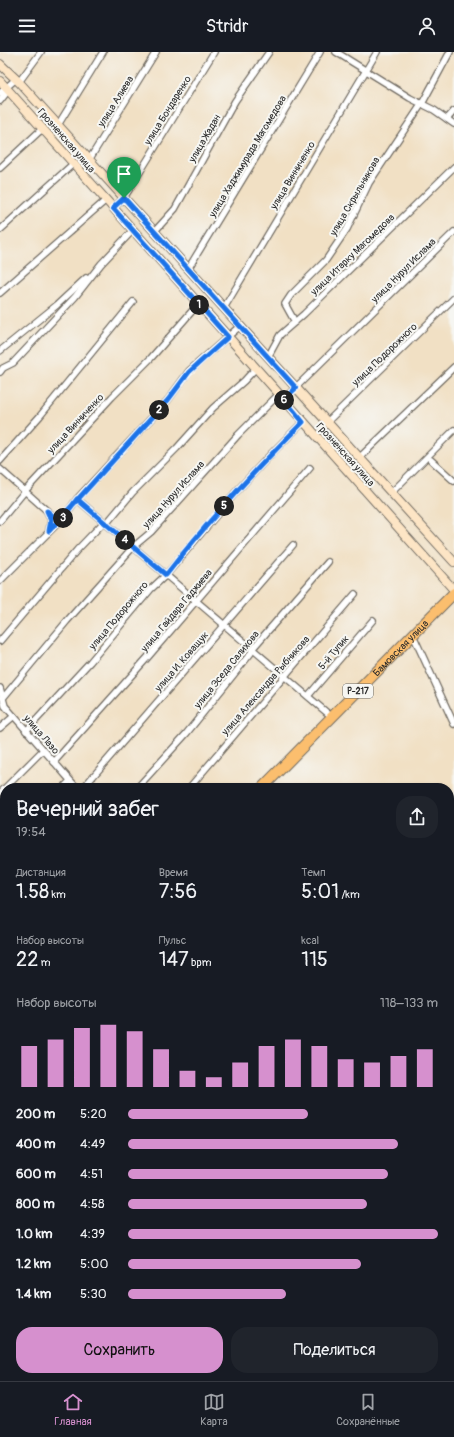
<!DOCTYPE html>
<html lang="ru">
<head>
<meta charset="utf-8">
<style>
  body { margin:0; font-family:Pangolin,sans-serif; background:#20242c; color:#f1f3f6; height:100vh; display:flex; flex-direction:column; font-size:15px; white-space:nowrap }
  * { box-sizing:border-box; margin:0 }
  p { font-size:13px; color:#9ea1a6 }
  .icon { flex:none; width:22px; height:22px; fill:none; stroke:currentColor; stroke-width:2; stroke-linecap:round; stroke-linejoin:round }
  .map { position:relative; flex:1; overflow:hidden }
  .panel { position:absolute; left:0px; top:731px; width:454px; height:598px; display:flex; flex-direction:column; background:#171b24; border-radius:16px 16px 0 0; box-shadow:0 1px 3px #0004 }
  .panel>* { flex:none }
  .pin { position:absolute; display:grid; place-items:center; width:34px; height:34px; color:#fff; margin:-41px -17px; border-radius:50% 50% 50% 0; rotate:-45deg; box-shadow:0 0 4px #0007 }
  .pin .icon { rotate:45deg }
  .km { position:absolute; width:20px; height:20px; margin:-10px; border-radius:50%; background:#222; color:#fff; font-size:11px; line-height:20px; text-align:center }
  .round { display:grid; place-items:center; flex:none; width:42px; height:42px; border-radius:16px; background:#20242c }
  .overview { display:flex; align-items:center; justify-content:space-between; height:68px; padding:0 16px }
  h1 { font-size:22px; font-weight:600; line-height:30px }
  .stats { display:grid; grid-template-columns:repeat(3,1fr); gap:6px; height:68px; padding:4px 16px }
  .stats div { display:grid; align-content:center }
  .stats b { font-size:20px; font-weight:600 }
  .stats small { font-size:11px; font-weight:400 }
  .stats p { font-size:11px }
  .chart { height:112px; padding:8px 16px }
  .chart p { display:flex; justify-content:space-between }
  .chart svg { width:100%; height:72px; margin-top:4px; stroke:#d690ce; stroke-width:6 }
  .action { display:flex; gap:8px; margin-top:auto; padding:8px 16px }
  .action a { flex:1; height:46px; border-radius:16px; background:#d690ce; color:#111; font-size:16px; font-weight:600; line-height:46px; text-align:center }
  .action a+a { background:#20242c; color:#f1f3f6 }
  ul { padding:0 16px; list-style:none; font-size:13px }
  li { display:grid; grid-template-columns:64px 48px 1fr; align-items:center; height:30px }
  li i { height:10px; border-radius:5px; background:#d690ce }
  header { display:flex; justify-content:space-between; align-items:center; height:52px; padding:0 16px; background:#171b24; font-size:18px; font-weight:600 }
  .tabs { display:flex; justify-content:space-around; align-items:center; height:56px; border-top:1px solid #363941; background:#171b24; font-size:11px; color:#9ea1a6 }
  .tabs a { display:grid; justify-items:center; gap:2px }
  .tabs .current { color:#d690ce }
  .map>svg:first-child { display:block }
  .lines { fill:none; stroke-linecap:round; stroke-linejoin:round }
  .street-casing { stroke:#706a61; stroke-width:8 }
  .secondary-casing { stroke:#706a61; stroke-width:10 }
  .highway-casing { stroke:#706a61; stroke-width:12 }
  .street { stroke:#fff; stroke-width:5.5 }
  .secondary { stroke:#fde5c5; stroke-width:8 }
  .highway { stroke:#fbbe6e; stroke-width:10 }
  .route-casing { stroke:#fff; stroke-width:8 }
  .route { stroke:#1a73e8; stroke-width:5 }
  .labels { text-anchor:middle; stroke-width:4; stroke-linejoin:round; paint-order:stroke }
  .shield { fill:#f6f6f2; stroke:#686867; stroke-width:1 }
  .shield-label { font-size:9px; font-weight:bold; fill:#2b2b2b }
  .street-label { font-size:10px; fill:#2b2b2b; stroke:#f6f6f2 }
</style>
</head>
<body>
<header><svg class="icon" aria-label="menu" viewBox="0 0 24 24"><path d="M4 6h16M4 12h16M4 18h16"/></svg>Stridr<svg class="icon" aria-label="person" viewBox="0 0 24 24"><circle cx="12" cy="8" r="4"/><path d="M4 21q1-7 8-7t8 7"/></svg></header>
<div class="map">
<svg width="454" height="1329" viewBox="0 0 454 1329">
  <rect width="100%" height="100%" fill="#f6f6f2"/>
  <filter id="ink" filterUnits="userSpaceOnUse"><feTurbulence type="fractalNoise" baseFrequency=".025" numOctaves="2"/><feDisplacementMap in="SourceGraphic" scale="8" xChannelSelector="R" yChannelSelector="G"/><feConvolveMatrix kernelMatrix="1 2 1 2 8 2 1 2 1" color-interpolation-filters="sRGB"/></filter>
  <filter id="wash" filterUnits="userSpaceOnUse"><feTurbulence type="fractalNoise" baseFrequency=".012" numOctaves="4" result="noise"/><feDisplacementMap in="SourceGraphic" scale="16" xChannelSelector="R" yChannelSelector="G"/><feGaussianBlur stdDeviation="0.9" result="paint"/><feColorMatrix in="noise" values="0 0 0 0 0 0 0 0 0 0 0 0 0 0 0 0 0 1.4 0 .05"/><feComposite in="paint" operator="in"/></filter>
  <g filter="url(#wash)">
    <rect width="100%" height="100%" fill="#f1e0c4"/>
  </g>
  <g filter="url(#ink)">
    <g class="lines">
      <g class="street-casing">
        <g id="street">
          <polyline points="336,0 410,46 434,58 454,72"/>
          <polyline points="19,30 41,0"/>
          <polyline points="0,41 16,27"/>
          <polyline points="0,49 7,40 7,36"/>
          <polyline points="447,67 454,59"/>
          <polyline points="58,73 103,0"/>
          <polyline points="89,108 156,0"/>
          <polyline points="0,116 43,76"/>
          <polyline points="113,156 124,146 214,0"/>
          <polyline points="0,178 74,111"/>
          <polyline points="154,180 175,157 235,49 269,0"/>
          <polyline points="188,217 320,0"/>
          <polyline points="0,241 106,148"/>
          <polyline points="224,256 377,0"/>
          <polyline points="295,270 285,252 291,243 326,208 347,177 369,131 423,50 450,0"/>
          <polyline points="0,299 57,253 86,226"/>
          <polyline points="268,305 280,283 304,262 454,115"/>
          <polyline points="0,320 3,316 13,311 75,245 101,212 133,178"/>
          <polyline points="284,347 454,180"/>
          <polyline points="327,370 454,246"/>
          <polyline points="359,406 454,315"/>
          <polyline points="431,408 454,429"/>
          <polyline points="0,409 40,364 133,250"/>
          <polyline points="0,417 54,465 63,466"/>
          <polyline points="391,441 454,378"/>
          <polyline points="77,447 332,665"/>
          <polyline points="47,459 51,468 49,479"/>
          <polyline points="0,469 25,439 112,345 151,306 193,258 200,254"/>
          <polyline points="106,472 133,440 177,396 213,356 244,329 256,316"/>
          <polyline points="0,529 63,466 77,447 168,348 189,319 240,274"/>
          <polyline points="413,583 454,672"/>
          <polyline points="0,589 77,498 104,470"/>
          <polyline points="0,636 5,654 77,736"/>
          <polyline points="308,644 373,568"/>
          <polyline points="3,646 67,569 133,495 151,480 238,383 279,342"/>
          <polyline points="0,676 14,664"/>
          <polyline points="26,679 90,610 151,537 166,523 235,441 272,401 303,370"/>
          <polyline points="54,710 148,605 310,416"/>
          <polyline points="63,736 70,729"/>
          <polyline points="83,736 293,493"/>
          <polyline points="137,736 186,682 251,601 253,596 328,510"/>
          <polyline points="189,736 355,542"/>
          <polyline points="0,741 43,698"/>
          <polyline points="0,798 5,793"/>
          <polyline points="449,804 454,799"/>
          <polyline points="0,849 5,844"/>
          <polyline points="449,858 454,854"/>
          <polyline points="0,864 5,868"/>
          <polyline points="0,910 5,905"/>
          <polyline points="449,920 454,915"/>
          <polyline points="449,962 454,957"/>
          <polyline points="0,979 5,981"/>
          <polyline points="449,985 454,992"/>
          <polyline points="0,1019 5,1023"/>
          <polyline points="449,1064 454,1058"/>
          <polyline points="0,1104 5,1099"/>
          <polyline points="449,1151 454,1146"/>
          <polyline points="0,1183 5,1178"/>
          <polyline points="0,1218 5,1223"/>
          <polyline points="449,1224 454,1219"/>
          <polyline points="0,1261 5,1256"/>
          <polyline points="449,1275 454,1279"/>
          <polyline points="449,1291 454,1286"/>
          <polyline points="106,1324 111,1329"/>
          <polyline points="313,1324 318,1329"/>
          <polyline points="13,1327 16,1324"/>
          <polyline points="88,1329 93,1324"/>
          <polyline points="164,1329 169,1324"/>
          <polyline points="273,1329 277,1324"/>
          <polyline points="346,1329 351,1324"/>
          <polyline points="413,1329 417,1324"/>
        </g>
      </g>
      <g class="secondary-casing">
        <g id="secondary">
          <polyline points="0,12 19,30 454,510"/>
          <polyline points="0,29 454,538"/>
        </g>
      </g>
      <g class="highway-casing">
        <g id="highway">
          <path id="s1" d="M 262,736 L 454,541"/>
          <polyline points="0,1000 5,995"/>
        </g>
      </g>
      <use href="#street" class="street"/>
      <use href="#secondary" class="secondary"/>
      <use href="#highway" class="highway"/>
    </g>
  </g>
  <g class="lines" filter="url(#ink)">
    <g class="route-casing">
      <path id="route" d="M 124,146 L 113,156 L 228,285 L 189,320 L 168,348 L 49,479 L 51,468 L 47,459 L 54,465 L 63,466 L 77,447 L 166,523 C 208,469 255,418 303,370 L 284,347 L 296,336 L 124,146"/>
    </g>
    <use href="#route" class="route"/>
  </g>
  <g class="labels">
    <rect class="shield" x="343" y="632" width="30" height="14" rx="3"/>
    <g class="shield-label">
      <text x="358" y="642">Р-217</text>
    </g>
    <g class="street-label">
      <text transform="translate(115 49) rotate(-58)" y="4">улица Алиева</text>
      <text transform="translate(167 58) rotate(-58)" y="4">улица Бондаренко</text>
      <text transform="translate(204 86) rotate(-60)" y="4">улица Жадан</text>
      <text transform="translate(67 88) rotate(49)" y="4">Грозненская улица</text>
      <text transform="translate(247 104) rotate(-59)" y="4">улица Хаджимурада Магомедова</text>
      <text transform="translate(292 123) rotate(-59)" y="4">улица Винниченко</text>
      <text transform="translate(354 144) rotate(-60)" y="4">улица Скрыльникова</text>
      <text transform="translate(352 202) rotate(-44)" y="4">улица Итарку Магомедова</text>
      <text transform="translate(403 218) rotate(-45)" y="4">улица Нурул Ислама</text>
      <text transform="translate(384 302) rotate(-44)" y="4">улица Подорожного</text>
      <text transform="translate(75 371) rotate(-47)" y="4">улица Винниченко</text>
      <text transform="translate(346 402) rotate(48)" y="4">Грозненская улица</text>
      <text transform="translate(173 442) rotate(-48)" y="4">улица Нурул Ислама</text>
      <text transform="translate(176 558) rotate(-50)" y="4">улица Гайдара Гаджиева</text>
      <text transform="translate(118 563) rotate(-50)" y="4">улица Подорожного</text>
      <text dy="4" stroke="none"><textPath href="#s1" startOffset="197">Бамовская улица</textPath></text>
      <text transform="translate(333 600) rotate(-50)" y="4">5-й Тупик</text>
      <text transform="translate(181 609) rotate(-49)" y="4">улица И. Коващук</text>
      <text transform="translate(226 617) rotate(-51)" y="4">улица Эседа Салихова</text>
      <text transform="translate(265 633) rotate(-49)" y="4">улица Александра Рыбникова</text>
      <text transform="translate(42 682) rotate(49)" y="4">улица Лазо</text>
    </g>
  </g>
</svg>
<div class="pin" style="left:124px;top:146px;background:#1e9e55"><svg class="icon" aria-label="arrive" viewBox="0 0 24 24"><path d="M6 21V4h12l-3 4 3 4H6"/></svg></div>
<b class="km" style="left:199px;top:253px">1</b>
<b class="km" style="left:159px;top:358px">2</b>
<b class="km" style="left:63px;top:466px">3</b>
<b class="km" style="left:125px;top:488px">4</b>
<b class="km" style="left:224px;top:454px">5</b>
<b class="km" style="left:284px;top:348px">6</b>
<section class="panel">
<div class="overview"><div><h1>Вечерний забег</h1><p>19:54</p></div><a class="round"><svg class="icon" aria-label="share" viewBox="0 0 24 24"><path d="M12 15V3M7 8l5-5 5 5M5 13v7h14v-7"/></svg></a></div>
<div class="stats">
<div><p>Дистанция</p><b>1.58<small> km</small></b></div>
<div><p>Время</p><b>7:56</b></div>
<div><p>Темп</p><b>5:01<small> /km</small></b></div>
</div>
<div class="stats">
<div><p>Набор высоты</p><b>22<small> m</small></b></div>
<div><p>Пульс</p><b>147<small> bpm</small></b></div>
<div><p>kcal</p><b>115</b></div>
</div>
<div class="chart"><p><span>Набор высоты</span>118–133 m</p>
<svg viewBox="0 0 160 44" preserveAspectRatio="none"><path d="M5 44V19M15 44V15M25 44V8M35 44V6M45 44V10M55 44V21M65 44V34M75 44V38M85 44V29M95 44V19M105 44V15M115 44V19M125 44V27M135 44V29M145 44V25M155 44V21"/></svg>
</div>
<ul>
<li><b>200 m</b>5:20<i style="width:58%"></i></li>
<li><b>400 m</b>4:49<i style="width:87%"></i></li>
<li><b>600 m</b>4:51<i style="width:84%"></i></li>
<li><b>800 m</b>4:58<i style="width:77%"></i></li>
<li><b>1.0 km</b>4:39<i style="width:100%"></i></li>
<li><b>1.2 km</b>5:00<i style="width:75%"></i></li>
<li><b>1.4 km</b>5:30<i style="width:51%"></i></li>
</ul>
<div class="action"><a>Сохранить</a><a>Поделиться</a></div>
</section>
</div>
<nav class="tabs">
<a class="current"><svg class="icon" aria-label="home" viewBox="0 0 24 24"><path d="M3 11l9-7 9 7M6 9v11h12V9"/></svg>Главная</a>
<a><svg class="icon" aria-label="map" viewBox="0 0 24 24"><path d="M3 6l6-2 6 2 6-2v14l-6 2-6-2-6 2zM9 4v14M15 6v14"/></svg>Карта</a>
<a><svg class="icon" aria-label="saved" viewBox="0 0 24 24"><path d="M7 4h10v16l-5-4-5 4z"/></svg>Сохранённые</a>
</nav>
</body>
</html>
